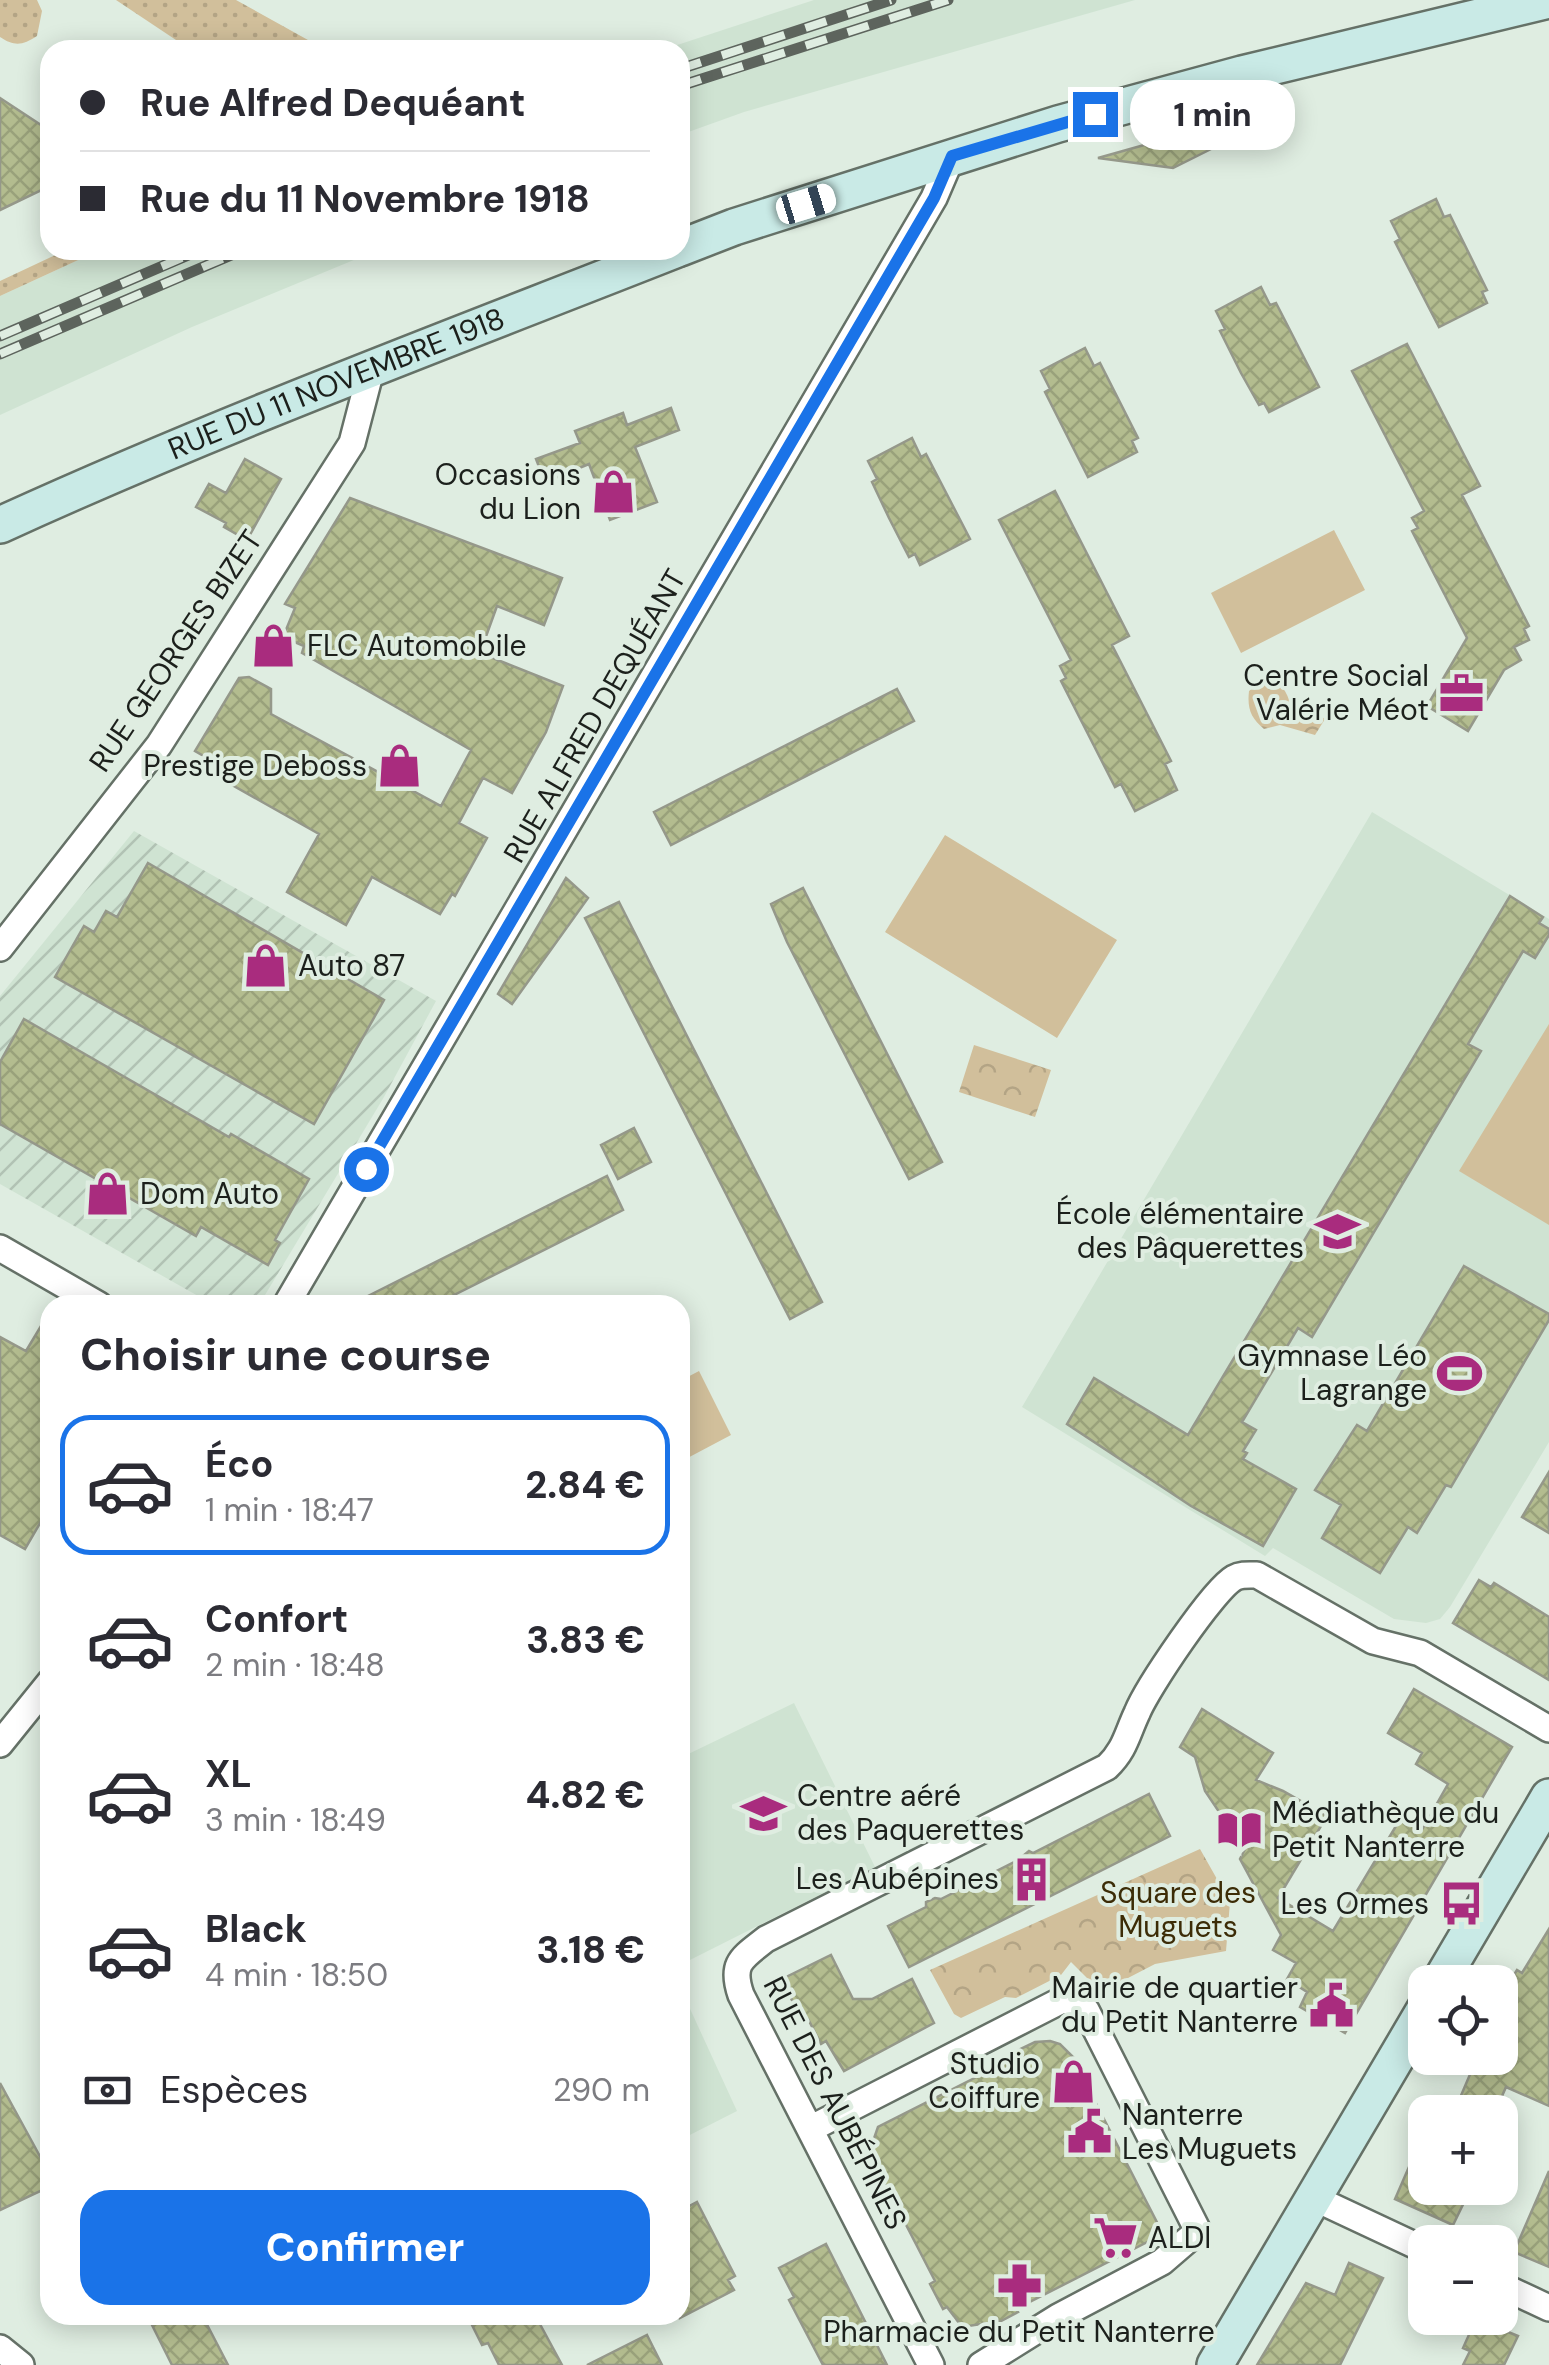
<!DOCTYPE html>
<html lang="fr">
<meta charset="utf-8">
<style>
body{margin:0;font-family:"DM Sans",sans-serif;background:#f7f7f7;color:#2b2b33;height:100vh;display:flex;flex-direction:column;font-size:38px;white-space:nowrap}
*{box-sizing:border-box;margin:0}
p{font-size:32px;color:#7c7c81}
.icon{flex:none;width:55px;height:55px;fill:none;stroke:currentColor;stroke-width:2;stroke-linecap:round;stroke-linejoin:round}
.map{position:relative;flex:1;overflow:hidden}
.drawer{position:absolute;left:40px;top:1295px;width:650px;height:1030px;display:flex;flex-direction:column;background:#fff;border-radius:30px;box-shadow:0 5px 25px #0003}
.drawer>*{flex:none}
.banner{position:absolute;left:40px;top:40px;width:650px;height:220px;border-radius:30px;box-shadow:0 5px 25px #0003;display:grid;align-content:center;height:220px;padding:0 40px;background:#fff}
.fabs{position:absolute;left:1408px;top:1965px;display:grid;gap:20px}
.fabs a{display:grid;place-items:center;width:110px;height:110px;border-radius:20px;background:#fff;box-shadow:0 5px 25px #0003;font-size:50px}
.end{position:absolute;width:45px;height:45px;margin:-22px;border:12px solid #1a73e8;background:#fff;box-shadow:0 0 0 5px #fff}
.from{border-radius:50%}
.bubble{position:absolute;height:70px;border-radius:30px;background:#fff;box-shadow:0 5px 25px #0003;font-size:32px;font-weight:800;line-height:70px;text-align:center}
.car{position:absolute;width:30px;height:60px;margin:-30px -15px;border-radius:12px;box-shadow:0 0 8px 2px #0007;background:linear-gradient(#fff 24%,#345 0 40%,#fff 0 76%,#345 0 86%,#fff 0)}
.banner b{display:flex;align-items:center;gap:35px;height:95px;font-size:38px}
.banner b+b{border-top:2px solid #e1e1e2}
.banner i{width:25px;height:25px;background:#2b2b33}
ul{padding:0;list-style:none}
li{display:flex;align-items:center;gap:30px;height:140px;margin:0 20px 15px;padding:0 20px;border:5px solid transparent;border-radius:30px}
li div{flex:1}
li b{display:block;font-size:38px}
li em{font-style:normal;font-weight:800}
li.selected{border-color:#1a73e8}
li>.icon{width:90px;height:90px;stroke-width:1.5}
h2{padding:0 40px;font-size:45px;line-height:120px}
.pay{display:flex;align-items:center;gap:25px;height:110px;padding:0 40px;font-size:38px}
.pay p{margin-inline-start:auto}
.button{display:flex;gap:20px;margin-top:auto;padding:20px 40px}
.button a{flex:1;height:115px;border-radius:30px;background:#1a73e8;color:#fff;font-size:40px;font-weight:800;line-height:115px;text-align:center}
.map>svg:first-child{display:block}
.built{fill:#cfe3d2}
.industrial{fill:url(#industrial-furrows)}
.grass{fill:url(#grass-dots)}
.park{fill:url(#park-crowns)}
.pitch{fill:#d1bf9b}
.building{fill:url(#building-cross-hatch);stroke:#95988a;stroke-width:2.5}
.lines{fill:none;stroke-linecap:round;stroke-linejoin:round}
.street-casing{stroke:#657167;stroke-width:30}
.secondary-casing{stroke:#657167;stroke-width:40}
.street{stroke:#fff;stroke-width:25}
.secondary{stroke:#c9eae6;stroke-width:35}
.rail-casing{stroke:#5d645d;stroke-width:11}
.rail{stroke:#dfede1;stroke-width:8;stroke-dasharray:22;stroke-linecap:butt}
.route{stroke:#1a73e8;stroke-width:12}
.labels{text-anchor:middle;stroke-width:8;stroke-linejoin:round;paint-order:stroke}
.street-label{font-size:30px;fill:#1c201c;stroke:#dfede1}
.poi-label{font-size:30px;fill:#1c201c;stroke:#dfede1;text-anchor:end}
.park-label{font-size:30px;fill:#3c2c07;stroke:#dfede1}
</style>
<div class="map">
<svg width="1549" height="2365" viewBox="0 0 1549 2365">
<defs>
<pattern id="industrial-furrows" width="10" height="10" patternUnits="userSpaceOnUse" patternTransform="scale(2.5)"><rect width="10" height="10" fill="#cfe3d2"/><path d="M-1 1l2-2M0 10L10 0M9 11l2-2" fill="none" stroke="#b1c2b4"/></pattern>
<pattern id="grass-dots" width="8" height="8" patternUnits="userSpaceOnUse" patternTransform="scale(2.5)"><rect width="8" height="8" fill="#d1bf9b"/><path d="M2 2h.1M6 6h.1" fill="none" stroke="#b3a485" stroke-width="1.8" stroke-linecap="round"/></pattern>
<pattern id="park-crowns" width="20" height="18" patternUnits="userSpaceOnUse" patternTransform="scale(2.5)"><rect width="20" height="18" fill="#d1bf9b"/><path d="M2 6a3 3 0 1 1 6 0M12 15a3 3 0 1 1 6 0" fill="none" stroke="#b3a485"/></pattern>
<pattern id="building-cross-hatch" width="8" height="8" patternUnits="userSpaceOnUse" patternTransform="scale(2.5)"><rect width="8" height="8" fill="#b3bc8f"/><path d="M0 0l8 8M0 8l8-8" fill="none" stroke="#99a17b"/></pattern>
</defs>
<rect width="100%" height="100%" fill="#dfede1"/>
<path class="built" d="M814,0h321l-391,112 -64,23v-85h-18z
M100,250h278l-186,77 -192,88v-119z
M1372,812l177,107v523l-99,165 -10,12 -14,4 -32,-4 -121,-71 -8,8 -243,-149z
M794,1703l81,164 -195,98v-207z
M680,1987l57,124 -57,29z"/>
<path class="industrial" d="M134,831l302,170 -52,96 -125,208h-45l-214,-121v-188z"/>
<path class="grass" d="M0,0h37l5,11 -5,25c-14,9 -22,11 -37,1z
M116,0h120l90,50h-135z
M66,250h34l-100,46v-15z"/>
<path class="park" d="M1262,681c19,0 23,7 29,24l21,5 13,9 -10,16 -35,-10 -16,4c-13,-11 -17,-20 -15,-38z
M974,1045l77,25 -16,47 -76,-25z
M1200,1849l30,53 -4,49 -71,13 -54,28 -30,-30 -10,13 -45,23 -11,-1 -44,21 -7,-4 -24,-44z"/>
<path class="pitch" d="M1334,530l31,60 -124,63 -30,-60z
M945,835l172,105 -60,98 -172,-106z
M1549,1024v201l-90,-54z
M699,1371l32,64 -51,27v-81z"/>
<path class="building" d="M0,98l50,33v55l-50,24z
M1201,129l10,20 -38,19 -75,-10z
M1436,199l8,18 6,-2 37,75 -5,2 5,11 -48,24 -44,-85 5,-3 -9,-18z
M1261,287l9,18 6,-2 43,84 -50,25 -5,-9 -5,2 -18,-32 -21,-42 5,-2 -9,-18z
M1407,344l73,142 -18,9 67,131 -5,3 5,11 -15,7 7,13 -17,10 -36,61 -41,-25 40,-68 -55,-107 6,-3 -6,-10 12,-7 -72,-140z
M1085,348l9,18 6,-3 38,75 -6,3 5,11 -49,25 -43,-85 5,-3 -9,-18z
M671,408l8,22 -44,17 22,55 -47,18 -21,-56 -44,18 -9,-23 44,-16 -5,-12 48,-18 4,12z
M912,438l9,19 5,-3 44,85 -50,26 -5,-11 -6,3 -20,-39 -17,-36 5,-3 -9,-18z
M245,459l36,20 -34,61 -23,-13 2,-4 -30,-16 13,-23 17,9z
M1055,491l74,145 -17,9 59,116 -6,3 12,26 -42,21 -14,-27 -6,3 -54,-106 5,-3 -6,-12 11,-6 -72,-140z
M350,498l212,80 -18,47 -47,-19 -17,47 83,33 -17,46 -34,61 -29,-15 -24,45 28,15 -32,58 -3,-2 -12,20 -68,-37 -26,48 -59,-33 32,-58 -94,-53 5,-10 -35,-20 44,-73 10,-1 22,12v25l170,92 30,-56 -169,-97 2,-7 -21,-9 12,-29 -10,-4z
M897,689l17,32 -243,124 -17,-33z
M148,863l236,137 -70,124 -259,-147 29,-51 10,6 12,-21 11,6z
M566,878l22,20 -76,106 -14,-10z
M803,888l139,274 -33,17 -122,-237 -16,-38z
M1510,896l33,21 -4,6 10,6v6l-14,23 -12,-7 -55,93 13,7 -169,286 -14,-9 -56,94 14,8 -13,21 4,2 -4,6 53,30 -33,57 -72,-40 -124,-82 27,-46 94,57z
M619,902l203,400 -32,17 -205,-401z
M24,1019l205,118 2,-3 78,45 -34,61 5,3 -12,22 -67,-38 -5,9 -196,-112v-62z
M634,1128l17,34 -33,17 -17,-34z
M607,1176l16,34 -35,18 -154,77h-84z
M1464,1266l85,48v6l-98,167 -5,-2 -29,48 -9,-6 -28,46 -58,-35 19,-33 -26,-15 42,-65 10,6z
M50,1311v195l-25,43 -25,-14v-198l26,14z
M1549,1472v61l-27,-16z
M1479,1580l12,7 3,-4 55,34v63l-96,-57z
M1414,1689l98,58 -167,286 -45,-26 7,-15 -20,-13 9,-16 -23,-13 8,-15 -41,-76 7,-14 -22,-14 3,-6 -23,-34 -10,-34 -15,-10 22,-38 71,44 -17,27 27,11 44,25 -49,82 55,33 69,-115 21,12 25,-44 -32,-20 6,-11 -34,-20z
M1149,1794l21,42 -261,131 -21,-41 38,-19v-5l9,-4 6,1 77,-39 11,-9 4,2z
M1549,1929v177l-43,-19 -11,25h-41l23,-54h23v-61l17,-27 5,3z
M831,1955l22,44h19l40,-20 22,44 -90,48 -18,-30 -5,3 -13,-25 -10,-6 -16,-34z
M1050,2041l10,3 17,17 2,-1 12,24 -4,2 76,148 -147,75 2,3 -17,9 -39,6 -15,-20 -4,2 -13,-25 5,-3 -66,-128 9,-26 134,-68 -2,-5 25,-12z
M0,2083l49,90 -6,3 6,11 -49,23z
M1425,2130v58h46l-18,37 -58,-26z
M1549,2171v96l-35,-15z
M697,2202l38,74 -7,4 6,10 -54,28v-107z
M826,2244l61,121h-64l-34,-65 5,-3 -15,-29z
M1349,2263l34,15 -43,87h-83l49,-82 29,12z
M147,2315h55l26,50h-56z
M467,2315h68l27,50h-63l-11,-22 -6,2z
M1476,2319l42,17 -14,29h-41l7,-14 -7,-3z
M647,2335l15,30h-75z"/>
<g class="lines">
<defs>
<path id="street" d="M0,948l159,-203 193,-302 19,-73
M0,1248l99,57
M286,1305l648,-1107 18,-42
M0,1744l50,-62
M810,2129l254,-130 22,11 112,221 -36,31 -104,55 -77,48
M1314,2198l111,52
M1500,2285l49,23
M0,2348l21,17
M931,2365l-190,-370c-11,-32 1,-37 25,-56l341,-172c18,-17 20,-33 30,-54 10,-25 76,-123 97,-135 7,-4 15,-3 23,-3l116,66 47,12 129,76"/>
<g id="secondary">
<path d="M680,248l54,-21 324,-103 184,-50 307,-74"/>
<path id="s1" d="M0,525c221,-101 449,-186 675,-275"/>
<path d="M1440,1982l109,-185"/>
<path d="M1215,2365l210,-356"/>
</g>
</defs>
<use href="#street" class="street-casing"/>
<use href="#secondary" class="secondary-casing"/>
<use href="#street" class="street"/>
<use href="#secondary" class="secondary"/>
<defs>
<path id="rail" d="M680,69l211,-69
M680,86l268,-86
M0,336l200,-86
M0,354l243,-104"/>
</defs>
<use href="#rail" class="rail-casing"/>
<use href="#rail" class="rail"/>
</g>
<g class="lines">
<path class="route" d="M366,1169l568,-971 18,-42 143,-42"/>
</g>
<defs>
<symbol id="shop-bare" viewBox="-9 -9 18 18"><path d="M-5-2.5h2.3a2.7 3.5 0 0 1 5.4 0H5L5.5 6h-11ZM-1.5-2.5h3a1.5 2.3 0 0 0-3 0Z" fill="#a92c7e" stroke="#dfede1" stroke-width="2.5" paint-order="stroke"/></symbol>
<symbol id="office-bare" viewBox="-9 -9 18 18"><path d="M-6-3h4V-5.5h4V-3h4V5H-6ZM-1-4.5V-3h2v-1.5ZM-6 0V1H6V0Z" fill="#a92c7e" stroke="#dfede1" stroke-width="2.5" paint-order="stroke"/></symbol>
<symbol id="school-bare" viewBox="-9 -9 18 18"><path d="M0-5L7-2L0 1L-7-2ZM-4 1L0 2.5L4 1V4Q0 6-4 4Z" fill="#a92c7e" stroke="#dfede1" stroke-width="2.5" paint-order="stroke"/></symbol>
<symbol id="stadium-bare" viewBox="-9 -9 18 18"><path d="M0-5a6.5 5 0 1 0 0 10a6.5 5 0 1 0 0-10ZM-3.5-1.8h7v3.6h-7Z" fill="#a92c7e" stroke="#dfede1" stroke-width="2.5" paint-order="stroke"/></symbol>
<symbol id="library-bare" viewBox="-9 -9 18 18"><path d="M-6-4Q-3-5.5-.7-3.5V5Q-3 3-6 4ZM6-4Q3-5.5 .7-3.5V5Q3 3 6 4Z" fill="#a92c7e" stroke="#dfede1" stroke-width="2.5" paint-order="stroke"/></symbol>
<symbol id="building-bare" viewBox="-9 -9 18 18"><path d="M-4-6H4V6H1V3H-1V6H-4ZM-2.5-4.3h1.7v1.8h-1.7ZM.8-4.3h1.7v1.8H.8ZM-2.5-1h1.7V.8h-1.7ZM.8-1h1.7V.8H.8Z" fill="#a92c7e" stroke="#dfede1" stroke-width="2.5" paint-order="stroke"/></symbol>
<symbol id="bus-bare" viewBox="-9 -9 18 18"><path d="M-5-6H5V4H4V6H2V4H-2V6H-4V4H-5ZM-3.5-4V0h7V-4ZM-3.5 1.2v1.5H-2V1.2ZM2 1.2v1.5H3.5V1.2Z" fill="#a92c7e" stroke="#dfede1" stroke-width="2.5" paint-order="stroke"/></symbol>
<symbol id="civic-bare" viewBox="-9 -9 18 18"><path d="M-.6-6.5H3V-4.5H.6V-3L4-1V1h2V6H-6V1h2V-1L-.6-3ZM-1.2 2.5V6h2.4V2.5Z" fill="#a92c7e" stroke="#dfede1" stroke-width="2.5" paint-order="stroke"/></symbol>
<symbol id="supermarket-bare" viewBox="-9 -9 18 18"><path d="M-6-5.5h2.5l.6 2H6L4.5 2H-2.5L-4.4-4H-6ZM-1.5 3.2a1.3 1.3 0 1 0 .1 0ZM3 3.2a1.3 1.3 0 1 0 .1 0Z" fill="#a92c7e" stroke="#dfede1" stroke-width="2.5" paint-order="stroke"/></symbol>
<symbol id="pharmacy-bare" viewBox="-9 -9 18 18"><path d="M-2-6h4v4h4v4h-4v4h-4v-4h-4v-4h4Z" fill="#a92c7e" stroke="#dfede1" stroke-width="2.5" paint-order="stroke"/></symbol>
</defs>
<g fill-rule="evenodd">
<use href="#shop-bare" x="582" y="460" width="63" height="63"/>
<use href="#shop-bare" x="242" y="614" width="63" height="63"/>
<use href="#office-bare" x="1430" y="662" width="63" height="63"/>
<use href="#shop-bare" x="368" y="734" width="63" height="63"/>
<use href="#shop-bare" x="234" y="934" width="63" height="63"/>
<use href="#shop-bare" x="76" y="1162" width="63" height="63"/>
<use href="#school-bare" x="1306" y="1200" width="63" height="63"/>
<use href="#stadium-bare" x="1428" y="1342" width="63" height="63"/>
<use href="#school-bare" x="732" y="1782" width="63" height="63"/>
<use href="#library-bare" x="1208" y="1798" width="63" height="63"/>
<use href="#building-bare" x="1000" y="1848" width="63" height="63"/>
<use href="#bus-bare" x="1430" y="1872" width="63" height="63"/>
<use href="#civic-bare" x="1300" y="1974" width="63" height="63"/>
<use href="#shop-bare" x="1042" y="2050" width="63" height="63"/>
<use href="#civic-bare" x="1058" y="2100" width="63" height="63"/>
<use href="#supermarket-bare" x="1084" y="2206" width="63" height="63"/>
<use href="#pharmacy-bare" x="988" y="2254" width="63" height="63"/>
</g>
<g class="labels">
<g class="street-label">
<text dy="10" stroke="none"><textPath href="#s1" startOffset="365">RUE DU 11 NOVEMBRE 1918</textPath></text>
<text transform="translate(176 651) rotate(-56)" y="10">RUE GEORGES BIZET</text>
<text transform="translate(595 716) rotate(-60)" y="10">RUE ALFRED DEQUÉANT</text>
<text transform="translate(835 2103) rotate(63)" y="10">RUE DES AUBÉPINES</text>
</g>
<g class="poi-label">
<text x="581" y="485">Occasions<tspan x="581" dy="34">du Lion</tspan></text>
<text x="307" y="656" text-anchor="start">FLC Automobile</text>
<text x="1429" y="686">Centre Social<tspan x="1429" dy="34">Valérie Méot</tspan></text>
<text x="367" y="776">Prestige Deboss</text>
<text x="298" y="976" text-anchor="start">Auto 87</text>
<text x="140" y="1204" text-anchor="start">Dom Auto</text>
<text x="1304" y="1224">École élémentaire<tspan x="1304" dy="34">des Pâquerettes</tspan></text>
<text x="1427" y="1366">Gymnase Léo<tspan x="1427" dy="34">Lagrange</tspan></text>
<text x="797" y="1806" text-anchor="start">Centre aéré<tspan x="797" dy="34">des Paquerettes</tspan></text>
<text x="1272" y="1823" text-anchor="start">Médiathèque du<tspan x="1272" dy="34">Petit Nanterre</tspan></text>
<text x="999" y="1889">Les Aubépines</text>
<text x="1429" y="1914">Les Ormes</text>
<text x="1298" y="1998">Mairie de quartier<tspan x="1298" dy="34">du Petit Nanterre</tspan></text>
<text x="1040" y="2074">Studio<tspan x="1040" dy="34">Coiffure</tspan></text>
<text x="1122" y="2125" text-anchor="start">Nanterre<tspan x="1122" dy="34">Les Muguets</tspan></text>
<text x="1148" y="2248" text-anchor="start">ALDI</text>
<text x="1019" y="2342" text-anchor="middle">Pharmacie du Petit Nanterre</text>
</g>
<g class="park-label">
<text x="1178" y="1903">Square des<tspan x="1178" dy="34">Muguets</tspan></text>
</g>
</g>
</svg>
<div class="fabs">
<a><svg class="icon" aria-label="locate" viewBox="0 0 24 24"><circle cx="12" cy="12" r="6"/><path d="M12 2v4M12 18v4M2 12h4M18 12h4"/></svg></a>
<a>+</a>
<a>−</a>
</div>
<i class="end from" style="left:366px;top:1169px"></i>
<i class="end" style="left:1095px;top:114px"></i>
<div class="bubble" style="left:1130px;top:80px;width:165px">1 min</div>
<i class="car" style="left:806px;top:204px;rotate:73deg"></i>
<div class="banner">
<b><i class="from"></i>Rue Alfred Dequéant</b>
<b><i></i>Rue du 11 Novembre 1918</b>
</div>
<section class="drawer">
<h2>Choisir une course</h2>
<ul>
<li class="selected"><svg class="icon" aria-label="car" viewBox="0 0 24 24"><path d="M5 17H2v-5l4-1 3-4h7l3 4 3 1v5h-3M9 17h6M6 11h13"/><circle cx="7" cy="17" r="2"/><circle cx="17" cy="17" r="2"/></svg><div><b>Éco</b><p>1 min · 18:47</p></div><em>2.84 €</em></li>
<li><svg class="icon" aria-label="car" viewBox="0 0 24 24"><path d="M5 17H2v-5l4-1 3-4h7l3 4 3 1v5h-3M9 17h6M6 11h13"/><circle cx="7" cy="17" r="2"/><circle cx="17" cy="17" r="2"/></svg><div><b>Confort</b><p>2 min · 18:48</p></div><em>3.83 €</em></li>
<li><svg class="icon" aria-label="car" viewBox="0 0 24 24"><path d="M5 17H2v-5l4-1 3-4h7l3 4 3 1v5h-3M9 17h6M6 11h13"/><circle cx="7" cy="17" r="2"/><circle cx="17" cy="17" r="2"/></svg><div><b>XL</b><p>3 min · 18:49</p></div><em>4.82 €</em></li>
<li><svg class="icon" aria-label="car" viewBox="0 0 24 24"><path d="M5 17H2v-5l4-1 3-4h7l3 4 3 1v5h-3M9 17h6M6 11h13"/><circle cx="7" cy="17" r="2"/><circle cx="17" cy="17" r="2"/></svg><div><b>Black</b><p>4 min · 18:50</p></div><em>3.18 €</em></li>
</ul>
<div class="pay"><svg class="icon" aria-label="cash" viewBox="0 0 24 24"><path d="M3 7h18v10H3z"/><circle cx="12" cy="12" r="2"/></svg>Espèces<p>290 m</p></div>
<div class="button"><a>Confirmer</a></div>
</section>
</div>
